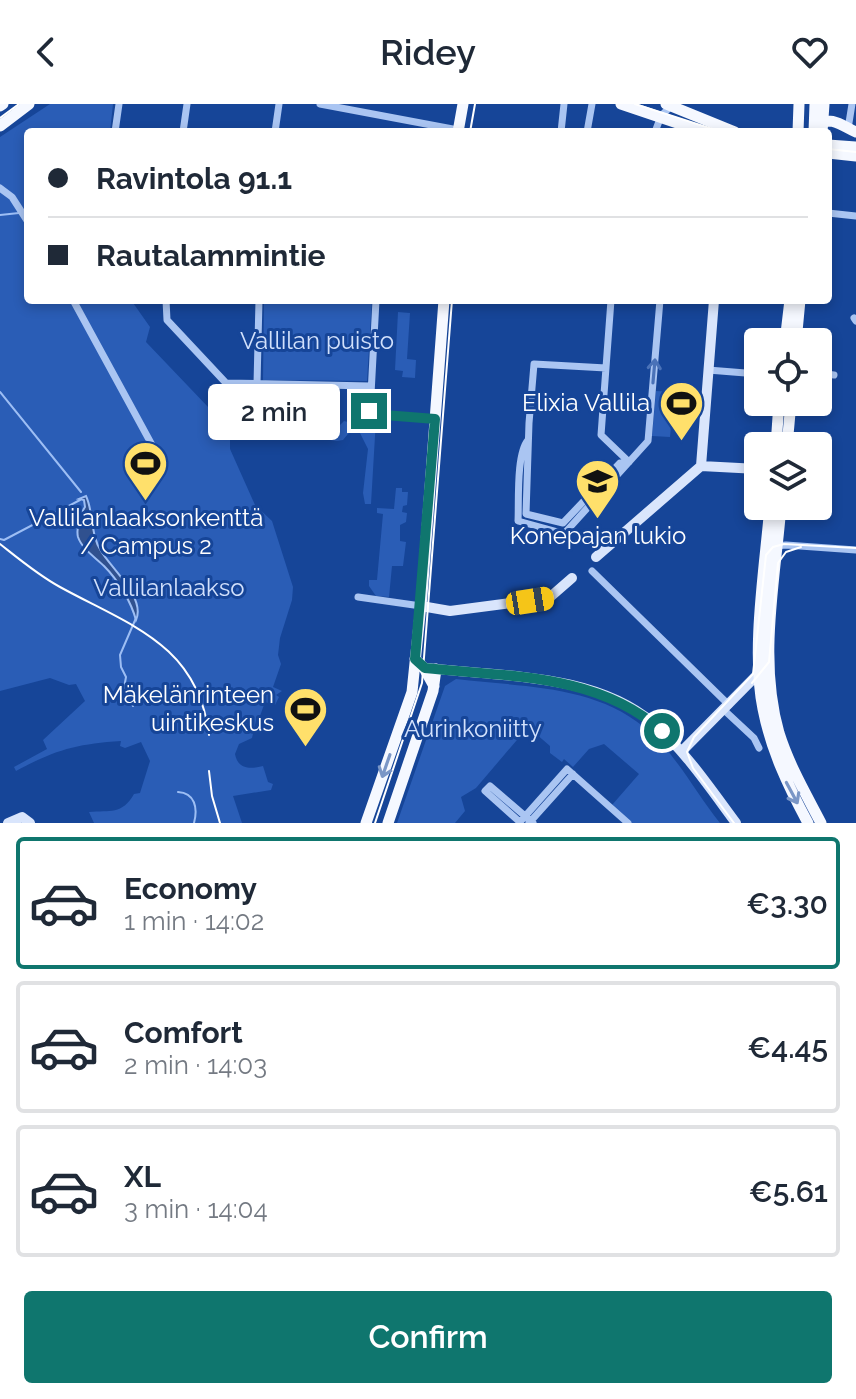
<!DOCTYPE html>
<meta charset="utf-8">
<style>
body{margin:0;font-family:Raleway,sans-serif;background:#f2f2f3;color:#1f2937;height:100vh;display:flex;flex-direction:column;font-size:30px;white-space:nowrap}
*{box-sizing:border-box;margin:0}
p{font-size:26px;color:#747a83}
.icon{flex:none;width:44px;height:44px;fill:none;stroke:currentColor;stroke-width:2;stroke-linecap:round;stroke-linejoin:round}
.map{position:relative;height:719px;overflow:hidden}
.drawer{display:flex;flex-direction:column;background:#fff;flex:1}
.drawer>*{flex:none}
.top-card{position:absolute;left:24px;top:24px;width:808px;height:176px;border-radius:8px;box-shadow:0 4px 12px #0003;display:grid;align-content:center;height:176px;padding:0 24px;background:#fff}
.buttons{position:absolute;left:744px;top:224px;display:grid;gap:16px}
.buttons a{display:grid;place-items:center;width:88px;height:88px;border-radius:8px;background:#fff;box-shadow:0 4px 12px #0003;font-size:40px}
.end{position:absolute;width:36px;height:36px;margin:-18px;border:10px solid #0f766e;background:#fff;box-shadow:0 0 0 4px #fff}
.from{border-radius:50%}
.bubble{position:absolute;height:56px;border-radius:8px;background:#fff;box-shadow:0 4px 12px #0003;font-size:26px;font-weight:600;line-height:56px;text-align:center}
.car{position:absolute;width:24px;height:48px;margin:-24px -12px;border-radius:10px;box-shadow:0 0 6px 2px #0007;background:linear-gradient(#f5c518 24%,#345 0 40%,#f5c518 0 76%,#345 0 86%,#f5c518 0)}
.top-card b{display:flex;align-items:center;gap:28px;height:76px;font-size:30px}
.top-card b+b{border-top:2px solid #e0e1e3}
.top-card i{width:20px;height:20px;background:#1f2937}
ul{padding:14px 0 0;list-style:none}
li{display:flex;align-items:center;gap:24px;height:132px;margin:0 16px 12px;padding:0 8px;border:4px solid #e0e1e3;border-radius:8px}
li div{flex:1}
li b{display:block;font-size:30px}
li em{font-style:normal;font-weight:600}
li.selected{border-color:#0f766e}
li>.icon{width:72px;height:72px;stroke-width:1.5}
.action{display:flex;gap:16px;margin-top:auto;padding:16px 24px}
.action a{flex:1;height:92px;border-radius:8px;background:#0f766e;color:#fff;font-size:32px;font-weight:600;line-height:92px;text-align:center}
header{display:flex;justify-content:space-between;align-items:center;height:104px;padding:0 24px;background:#fff;font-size:36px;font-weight:600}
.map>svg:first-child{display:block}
.green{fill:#2a5db6}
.water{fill:#30518f;stroke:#9dbef4;stroke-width:2}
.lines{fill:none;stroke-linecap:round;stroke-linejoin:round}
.stream{stroke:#9dbef4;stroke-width:2}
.street{stroke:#aac5f2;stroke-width:7}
.secondary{stroke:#d9e5fc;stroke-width:10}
.primary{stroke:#f5f8ff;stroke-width:11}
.tram{stroke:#fff;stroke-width:2}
.oneway{stroke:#4a72b8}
.oneway2{stroke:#7a96c6}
.route{stroke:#0f766e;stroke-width:10}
.labels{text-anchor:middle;stroke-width:6;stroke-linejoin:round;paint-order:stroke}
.park-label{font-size:24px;fill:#d2e1fc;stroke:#164598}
.poi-label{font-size:24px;fill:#fff;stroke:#164598;text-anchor:end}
</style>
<header><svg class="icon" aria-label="back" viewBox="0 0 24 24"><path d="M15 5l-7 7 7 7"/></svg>Ridey<svg class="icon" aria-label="heart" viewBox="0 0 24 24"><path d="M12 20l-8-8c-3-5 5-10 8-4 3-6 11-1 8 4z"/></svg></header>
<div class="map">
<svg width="856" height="719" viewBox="0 0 856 719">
<rect width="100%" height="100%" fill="#164598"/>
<path class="green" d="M50,0h63l-3,28h-82v168h103l19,27 -4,15 63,66 7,-8 14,27v22l25,56 17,16 21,66 -1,13 -12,38 -2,17 3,9 -8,23 9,4 -6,4 3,2 -4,8 -10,-3 -5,14h-3l-5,22 -13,6 -4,10c3,16 16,15 28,12l5,16 5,2 -2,6 -38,6 9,27h-148l-5,-11c21,-2 33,3 45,-18l6,-1 10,-32 -9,-19 -16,6 -5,-2 1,-5c-45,3 -66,9 -105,30l-2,-4 33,-18 -4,-9 42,-39 -9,-17 -7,1 -19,-7 -50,13v-554z
M264,196h108l-5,81 -104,-1z
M398,208l12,1 -3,46 9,1 -1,18 -13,-1 1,-6 -8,-1z
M351,287h15v21l-23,28 -6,1 -21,-3 -3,-26 3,-1 1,6 22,9 5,-5 4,1 5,-13 -5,-4z
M656,287l17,1 1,5 14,1v5h-5v9l-10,-8 -3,33 -18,-1z
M366,315h10l-5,85h-6l-2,-11 5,-44 -9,-18z
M396,384h6v4h6l-1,13 -4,1 -1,6 5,1 -1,9 -6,3v16l6,1 -3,24h-11l-3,31 -13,-1 -7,-10v-6h8l6,-66 -6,-1v-5l17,1z
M456,575c63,8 136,5 188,48 31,25 51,65 76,96h-88l-20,-18 27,-31 -35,-30 -15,5 -16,18 -9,-8 -2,3 -12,-9v-7l-22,-19 -52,61 -15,9 4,14 -10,12h-58l48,-137z"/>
<path class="water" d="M86,392c8,17 4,38 15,55 10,17 45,47 35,69 -5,-18 -17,-39 -32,-54 -8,-8 -22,-17 -26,-29 -2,-8 2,-23 7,-30l-1,-7 -5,-1z"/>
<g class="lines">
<path class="stream" d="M0,111l19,-2
M0,288l81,100
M0,435l4,1 76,-40
M133,602l-9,-18 2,-11 -5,-10 -1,-12 16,-37
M178,688c17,1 20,16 16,31"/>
<path class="street" d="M320,0l138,26
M848,25l4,-25
M115,28l4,-28
M183,28l4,-28
M275,28l4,-28
M561,28l3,-28
M587,28l5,-28
M655,28l6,-16 12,-12
M0,84l12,9 16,25
M828,109l28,3
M73,196l85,156
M166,196l1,20 59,63 144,3
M376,196l-6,113 65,6
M611,196l-10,135 28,27
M854,214l2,3
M606,264l-72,-4 -5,59 -3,91 37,9 57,-60 9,-1
M708,266l50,4
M818,269l16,2
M257,280l2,-84
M528,336c-12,14 -9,62 -10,81l40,11 4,4 86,-95 12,-141
M775,442l11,-1 70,5
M592,467l137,134
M358,493l63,9
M724,606l30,28 5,10
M519,719l48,-54 61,54
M521,719l-36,-32 5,-5 43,37
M529,719l44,-49"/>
<path class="secondary" d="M701,362l57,3
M596,453l105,-91 13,-166
M421,502l29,5 99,-13 23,-20
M428,564c74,9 166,5 225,55 33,29 57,65 83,100
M682,647l76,-77 5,1
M8,719l14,-6 8,6"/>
<path class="primary" d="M621,0l83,28
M666,0l69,28
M0,2l3,-2
M815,20c17,-8 26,1 41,8
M0,22l29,-22
M458,28l5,-28
M798,28l1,-28
M814,28l1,-28
M822,28l2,-28
M828,41l28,2
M828,49l28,3
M785,238l5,-42
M796,238l4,-42
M776,342l3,-44
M787,342l4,-44
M770,402c-5,61 -19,144 -7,203 8,41 25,77 45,114
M781,402c-6,75 -23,154 -2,227 10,32 27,61 42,90
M415,555l9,9 10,18
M366,719l46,-131 10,-97 22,-295
M388,719l45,-132 3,-22"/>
<path class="tram" d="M635,0l87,28
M0,14l19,-14
M470,28l5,-28
M828,45l28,3
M0,440c19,15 38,31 60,43 69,38 138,57 149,148
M752,579l17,-21 9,-99 8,-11 15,-5
M209,667l3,25 8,27
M375,719l47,-140 30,-383
M734,719l-41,-55 -6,-16 7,-15 59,-63 13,-119 7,-8 11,-3 72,4"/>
</g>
<defs><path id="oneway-shaft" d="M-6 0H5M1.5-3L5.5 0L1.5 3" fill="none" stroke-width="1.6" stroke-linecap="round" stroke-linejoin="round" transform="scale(2)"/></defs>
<use class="oneway" href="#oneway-shaft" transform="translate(654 267) rotate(-85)"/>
<g class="oneway2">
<use href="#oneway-shaft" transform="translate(386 662) rotate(109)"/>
<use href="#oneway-shaft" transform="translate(792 689) rotate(62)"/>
</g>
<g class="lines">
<path class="route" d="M369,307l3,3 63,5 -20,240 10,9c83,9 172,5 237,63"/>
</g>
<defs>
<symbol id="stadium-pin" viewBox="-11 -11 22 30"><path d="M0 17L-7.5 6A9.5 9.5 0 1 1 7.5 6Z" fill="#ffe06b" stroke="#164598"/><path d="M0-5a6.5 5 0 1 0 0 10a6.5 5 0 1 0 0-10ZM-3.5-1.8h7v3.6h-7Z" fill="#111"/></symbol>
<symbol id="school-pin" viewBox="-11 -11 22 30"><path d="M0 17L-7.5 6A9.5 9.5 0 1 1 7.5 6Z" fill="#ffe06b" stroke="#164598"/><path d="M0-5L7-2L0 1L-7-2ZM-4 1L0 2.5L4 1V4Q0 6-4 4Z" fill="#111"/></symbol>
</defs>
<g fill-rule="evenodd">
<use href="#stadium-pin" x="656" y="274" width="51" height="69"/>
<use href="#stadium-pin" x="120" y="334" width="51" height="69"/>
<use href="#school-pin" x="572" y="352" width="51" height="69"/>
<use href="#stadium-pin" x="280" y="580" width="51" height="69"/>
</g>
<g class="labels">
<g class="park-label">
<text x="317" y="245">Vallilan puisto</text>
<text x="169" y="492">Vallilanlaakso</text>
<text x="473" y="633">Aurinkoniitty</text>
</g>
<g class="poi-label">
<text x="650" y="307">Elixia Vallila</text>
<text x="146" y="422" text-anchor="middle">Vallilanlaaksonkenttä<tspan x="146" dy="28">/ Campus 2</tspan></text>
<text x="598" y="440" text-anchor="middle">Konepajan lukio</text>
<text x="274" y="599">Mäkelänrinteen<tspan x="274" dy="28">uintikeskus</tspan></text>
</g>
</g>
</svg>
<div class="buttons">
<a><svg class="icon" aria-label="locate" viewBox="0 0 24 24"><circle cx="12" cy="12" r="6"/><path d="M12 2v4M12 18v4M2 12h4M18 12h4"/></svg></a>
<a><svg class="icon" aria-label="layers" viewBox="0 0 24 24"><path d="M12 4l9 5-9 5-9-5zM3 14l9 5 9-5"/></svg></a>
</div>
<i class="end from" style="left:662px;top:627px"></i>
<i class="end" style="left:369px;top:307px"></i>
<div class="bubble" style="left:208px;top:280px;width:132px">2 min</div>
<i class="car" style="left:530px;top:497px;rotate:81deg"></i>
<div class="top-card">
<b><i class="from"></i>Ravintola 91.1</b>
<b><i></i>Rautalammintie</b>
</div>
</div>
<section class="drawer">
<ul>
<li class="selected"><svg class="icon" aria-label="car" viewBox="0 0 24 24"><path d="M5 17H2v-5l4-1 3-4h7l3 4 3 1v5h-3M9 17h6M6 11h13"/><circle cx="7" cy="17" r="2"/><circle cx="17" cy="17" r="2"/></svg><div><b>Economy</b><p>1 min · 14:02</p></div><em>€3.30</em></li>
<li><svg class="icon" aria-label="car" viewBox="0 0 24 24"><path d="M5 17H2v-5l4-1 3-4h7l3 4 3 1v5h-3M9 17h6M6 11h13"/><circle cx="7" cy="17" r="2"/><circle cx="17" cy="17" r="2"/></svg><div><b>Comfort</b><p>2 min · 14:03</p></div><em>€4.45</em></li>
<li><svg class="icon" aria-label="car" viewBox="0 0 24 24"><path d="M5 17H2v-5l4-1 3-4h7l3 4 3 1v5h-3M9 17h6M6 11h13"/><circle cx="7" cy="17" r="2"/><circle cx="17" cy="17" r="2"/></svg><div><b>XL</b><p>3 min · 14:04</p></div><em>€5.61</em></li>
</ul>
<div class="action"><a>Confirm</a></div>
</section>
